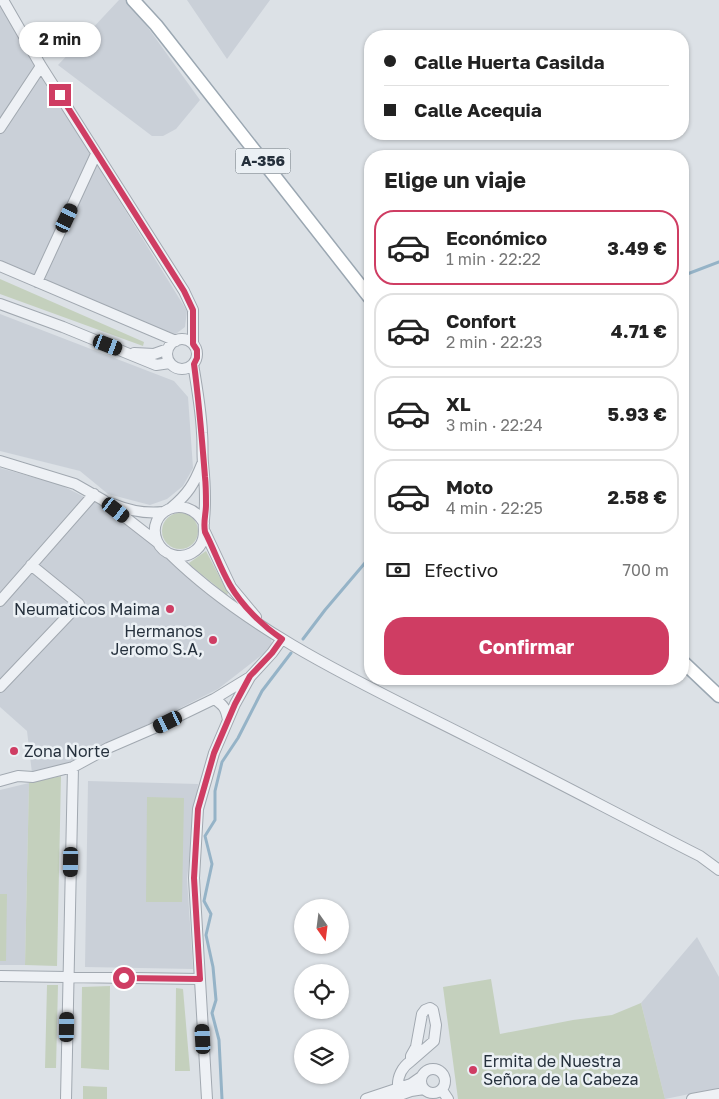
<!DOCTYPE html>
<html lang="es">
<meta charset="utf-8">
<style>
body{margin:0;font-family:"Golos Text",sans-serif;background:#f2f2f2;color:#222;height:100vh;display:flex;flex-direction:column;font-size:19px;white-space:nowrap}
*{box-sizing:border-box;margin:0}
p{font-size:16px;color:#767676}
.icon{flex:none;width:28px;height:28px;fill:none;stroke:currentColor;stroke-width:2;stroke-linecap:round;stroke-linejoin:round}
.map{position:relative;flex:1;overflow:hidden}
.drawer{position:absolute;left:364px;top:150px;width:325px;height:535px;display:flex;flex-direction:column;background:#fff;border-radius:20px;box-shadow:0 1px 4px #0004}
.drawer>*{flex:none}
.guide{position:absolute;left:364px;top:30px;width:325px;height:110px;border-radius:20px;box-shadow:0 1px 4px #0004;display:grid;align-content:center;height:110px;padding:0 20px;background:#fff}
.needle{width:32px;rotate:166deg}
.tools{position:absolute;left:294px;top:899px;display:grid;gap:10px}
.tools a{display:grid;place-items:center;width:55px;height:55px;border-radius:50%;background:#fff;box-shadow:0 1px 4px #0004;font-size:25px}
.end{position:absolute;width:22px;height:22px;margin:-11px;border:6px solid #cf3d63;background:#fff;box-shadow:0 0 0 2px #fff}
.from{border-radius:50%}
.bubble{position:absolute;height:35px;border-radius:18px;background:#fff;box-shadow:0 1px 4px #0004;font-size:16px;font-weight:700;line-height:35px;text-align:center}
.car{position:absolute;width:15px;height:30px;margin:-15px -8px;border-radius:6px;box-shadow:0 0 4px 1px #0007;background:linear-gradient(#222 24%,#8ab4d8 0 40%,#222 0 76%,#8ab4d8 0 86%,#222 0)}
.guide b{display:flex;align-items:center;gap:18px;height:48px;font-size:19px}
.guide b+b{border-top:1px solid #e0e0e0}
.guide i{width:12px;height:12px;background:#222}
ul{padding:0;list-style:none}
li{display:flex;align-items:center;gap:15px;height:75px;margin:0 10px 8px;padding:0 10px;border:2px solid #e0e0e0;border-radius:20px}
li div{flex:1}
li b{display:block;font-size:19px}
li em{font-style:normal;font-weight:700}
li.on{border-color:#cf3d63}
li>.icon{width:45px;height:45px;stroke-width:1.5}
h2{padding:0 20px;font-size:22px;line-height:60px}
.pay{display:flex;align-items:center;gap:12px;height:55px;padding:0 20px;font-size:19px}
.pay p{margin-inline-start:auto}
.button{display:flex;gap:10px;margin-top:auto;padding:10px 20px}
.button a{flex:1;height:58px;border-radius:20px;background:#cf3d63;color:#fff;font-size:20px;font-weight:700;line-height:58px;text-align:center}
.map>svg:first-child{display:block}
.built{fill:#cad0d8}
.green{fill:#c4d0bd}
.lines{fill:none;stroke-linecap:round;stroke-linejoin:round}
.stream{stroke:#95b3c7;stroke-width:3}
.minor-casing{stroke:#a1a8b0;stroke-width:12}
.major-casing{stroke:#9ba7b2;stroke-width:15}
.minor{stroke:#eef1f5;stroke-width:10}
.major{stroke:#fff;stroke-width:12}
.route{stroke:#cf3d63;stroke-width:6}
.poi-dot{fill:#cf3d63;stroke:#ebf0f4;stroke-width:2}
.labels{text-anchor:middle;stroke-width:5;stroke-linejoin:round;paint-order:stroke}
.shield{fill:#ebf0f4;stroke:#606a73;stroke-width:1}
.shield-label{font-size:15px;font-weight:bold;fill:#25303c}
.poi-label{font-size:16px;fill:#25303c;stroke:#ebf0f4;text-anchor:end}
</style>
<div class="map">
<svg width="719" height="1099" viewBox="0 0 719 1099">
<rect width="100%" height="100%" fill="#dce1e6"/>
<path class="built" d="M119,0h9l3,4 69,96 -24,29 -13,7h-11l-94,-71z
M187,0h83l-43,59z
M0,6l47,81 43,66 97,158 -2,16 -12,9 -173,-76z
M0,314l174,67 14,16 5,71 -10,18 -16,13 -17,6 -42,-11 -28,-23 -80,-20z
M0,468l61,17 41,21 169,130 1,11 -54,42 -95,48 -51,28 -40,8 -5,-42 -27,-24z
M88,781l110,3 -11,95 6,90 -108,-2z
M29,783l-4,182h-25v-175z
M697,937l22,40v111l-54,11 -24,-96z"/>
<path class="green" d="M0,279l144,63 -1,4 -143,-52z
M162 531a18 18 0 1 1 36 0a18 18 0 1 1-36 0Z
M206,551l22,42 -1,2 -37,-30 -1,-2z
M61,776l-4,190 -32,-1 4,-182z
M147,797l37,1 -2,104h-36z
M0,894h7l-1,67h-6z
M491,979l9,55 73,-14 39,-5 29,-12 24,96h-207l-15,-112z
M47,985h11l-2,83h-11z
M110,986l-1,84 -28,-2 1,-81z
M176,988l7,1 7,82h-15z
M83,1086l24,1v12h-24z"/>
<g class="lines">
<path class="stream" d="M682,276l37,-14
M303,639l22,-29 45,-53
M222,1099l-3,-59 -7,-27 4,-13 -3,-33 -7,-32 5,-21 -7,-13 8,-37 -7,-28 10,-16v-29l7,-29 16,-24 24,-47 29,-38"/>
<defs>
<path id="minor" d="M3,0l38,66 143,225 9,19v34
M0,128l41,-62
M0,266l176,75
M37,282l59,-128
M0,304l63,23 93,38 14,-2
M167 354a15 15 0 1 1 30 0a15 15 0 1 1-30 0Z
M134,353l20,1 14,-5
M193,364c4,23 8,46 9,69 1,10 0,20 1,30 2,20 3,37 1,57 -1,6 1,12 -1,19 -3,12 -17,20 -30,16 -7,-2 -13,-7 -16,-14 -12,-29 28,-50 47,-18
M0,461l75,23 28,16 54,42
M113,504c17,7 32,10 50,8
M171,508c17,-14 23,-24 31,-44
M205,532l26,55 25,30
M171,555c83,81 201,133 303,185 76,38 151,78 226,116l19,14
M0,601l94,-107
M0,687l79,-83 -48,-39
M214,699c10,6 12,10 14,21
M0,781l18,-5 15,1 40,-10 35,-19 44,-19 62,-30 36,-22 22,-24 10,-14
M0,976l200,3
M421 1081a12 12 0 1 1 24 0a12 12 0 1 1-24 0Z
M398,1088c-1,-11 4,-21 13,-27v-5l5,-9 6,-33 3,-4 5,-2 3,2 3,15 -2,16 -23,20
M442,1090l6,9
M66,1099l7,-332
M207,1099l-13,-221 4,-69 16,-56 21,-49 15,-27
M366,1099l45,-15 10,-7
M389,1099l22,-8 13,-2
M692,1099l27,-5"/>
<path id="major" d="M133,0l23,25 214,273
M682,661l37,35"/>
</defs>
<use href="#minor" class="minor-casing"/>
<use href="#major" class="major-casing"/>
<use href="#minor" class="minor"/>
<use href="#major" class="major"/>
</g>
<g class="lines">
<path class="route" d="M60,95l124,196 9,19v34l4,6v8l-3,6c5,38 8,75 11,113 1,9 1,19 1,28 0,9 -3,17 -1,27 9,17 15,36 25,53 12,21 33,41 52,54l-10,14 -22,23 -15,28 -21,49 -16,56 -4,69 6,101 -76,-1"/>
</g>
<g class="poi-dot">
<circle cx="170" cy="609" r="5"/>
<circle cx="213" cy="640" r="5"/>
<circle cx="14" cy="751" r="5"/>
<circle cx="473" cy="1070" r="5"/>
</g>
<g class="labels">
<rect class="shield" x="235.5" y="148.5" width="55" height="25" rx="4"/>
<g class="shield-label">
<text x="263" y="166">A-356</text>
</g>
<g class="poi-label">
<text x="160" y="615">Neumaticos Maima</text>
<text x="203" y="637">Hermanos<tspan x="203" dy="18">Jeromo S.A,</tspan></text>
<text x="24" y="757" text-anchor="start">Zona Norte</text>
<text x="483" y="1067" text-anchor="start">Ermita de Nuestra<tspan x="483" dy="18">Señora de la Cabeza</tspan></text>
</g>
</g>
</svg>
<div class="tools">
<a><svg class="needle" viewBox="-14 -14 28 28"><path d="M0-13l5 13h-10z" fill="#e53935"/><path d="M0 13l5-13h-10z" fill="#767676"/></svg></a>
<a><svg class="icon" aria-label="locate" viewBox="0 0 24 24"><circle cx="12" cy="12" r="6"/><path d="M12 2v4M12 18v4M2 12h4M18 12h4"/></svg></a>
<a><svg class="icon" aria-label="layers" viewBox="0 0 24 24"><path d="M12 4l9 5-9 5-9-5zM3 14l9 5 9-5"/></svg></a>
</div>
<i class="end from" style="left:124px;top:978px"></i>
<i class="end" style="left:60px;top:95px"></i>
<div class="bubble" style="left:19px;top:22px;width:82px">2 min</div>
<i class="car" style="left:67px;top:218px;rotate:25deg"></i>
<i class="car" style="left:108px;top:345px;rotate:111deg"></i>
<i class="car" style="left:116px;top:510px;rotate:128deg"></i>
<i class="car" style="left:168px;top:722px;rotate:244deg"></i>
<i class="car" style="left:71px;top:862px;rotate:181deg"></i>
<i class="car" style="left:67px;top:1027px;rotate:1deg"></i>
<i class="car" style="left:203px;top:1039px;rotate:357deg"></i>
<div class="guide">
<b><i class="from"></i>Calle Huerta Casilda</b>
<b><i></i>Calle Acequia</b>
</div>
<section class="drawer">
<h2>Elige un viaje</h2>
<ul>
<li class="on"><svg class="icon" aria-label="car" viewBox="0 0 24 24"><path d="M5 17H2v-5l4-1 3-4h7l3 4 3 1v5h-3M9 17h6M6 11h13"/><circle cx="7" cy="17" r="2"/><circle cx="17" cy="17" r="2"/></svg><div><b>Económico</b><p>1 min · 22:22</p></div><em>3.49 €</em></li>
<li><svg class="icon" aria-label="car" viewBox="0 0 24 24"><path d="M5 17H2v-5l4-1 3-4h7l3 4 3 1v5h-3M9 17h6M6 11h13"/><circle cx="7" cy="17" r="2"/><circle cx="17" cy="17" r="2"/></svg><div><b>Confort</b><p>2 min · 22:23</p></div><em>4.71 €</em></li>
<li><svg class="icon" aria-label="car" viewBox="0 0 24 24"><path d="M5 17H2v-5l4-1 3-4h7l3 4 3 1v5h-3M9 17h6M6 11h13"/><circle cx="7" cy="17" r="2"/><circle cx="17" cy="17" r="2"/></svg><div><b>XL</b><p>3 min · 22:24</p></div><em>5.93 €</em></li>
<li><svg class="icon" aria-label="car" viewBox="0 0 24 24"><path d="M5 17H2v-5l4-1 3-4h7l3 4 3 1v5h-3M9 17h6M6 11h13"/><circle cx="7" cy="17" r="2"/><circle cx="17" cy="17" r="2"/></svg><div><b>Moto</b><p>4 min · 22:25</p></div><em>2.58 €</em></li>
</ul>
<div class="pay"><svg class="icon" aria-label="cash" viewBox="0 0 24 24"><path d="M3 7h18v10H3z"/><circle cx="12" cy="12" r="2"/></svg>Efectivo<p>700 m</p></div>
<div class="button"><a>Confirmar</a></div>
</section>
</div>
